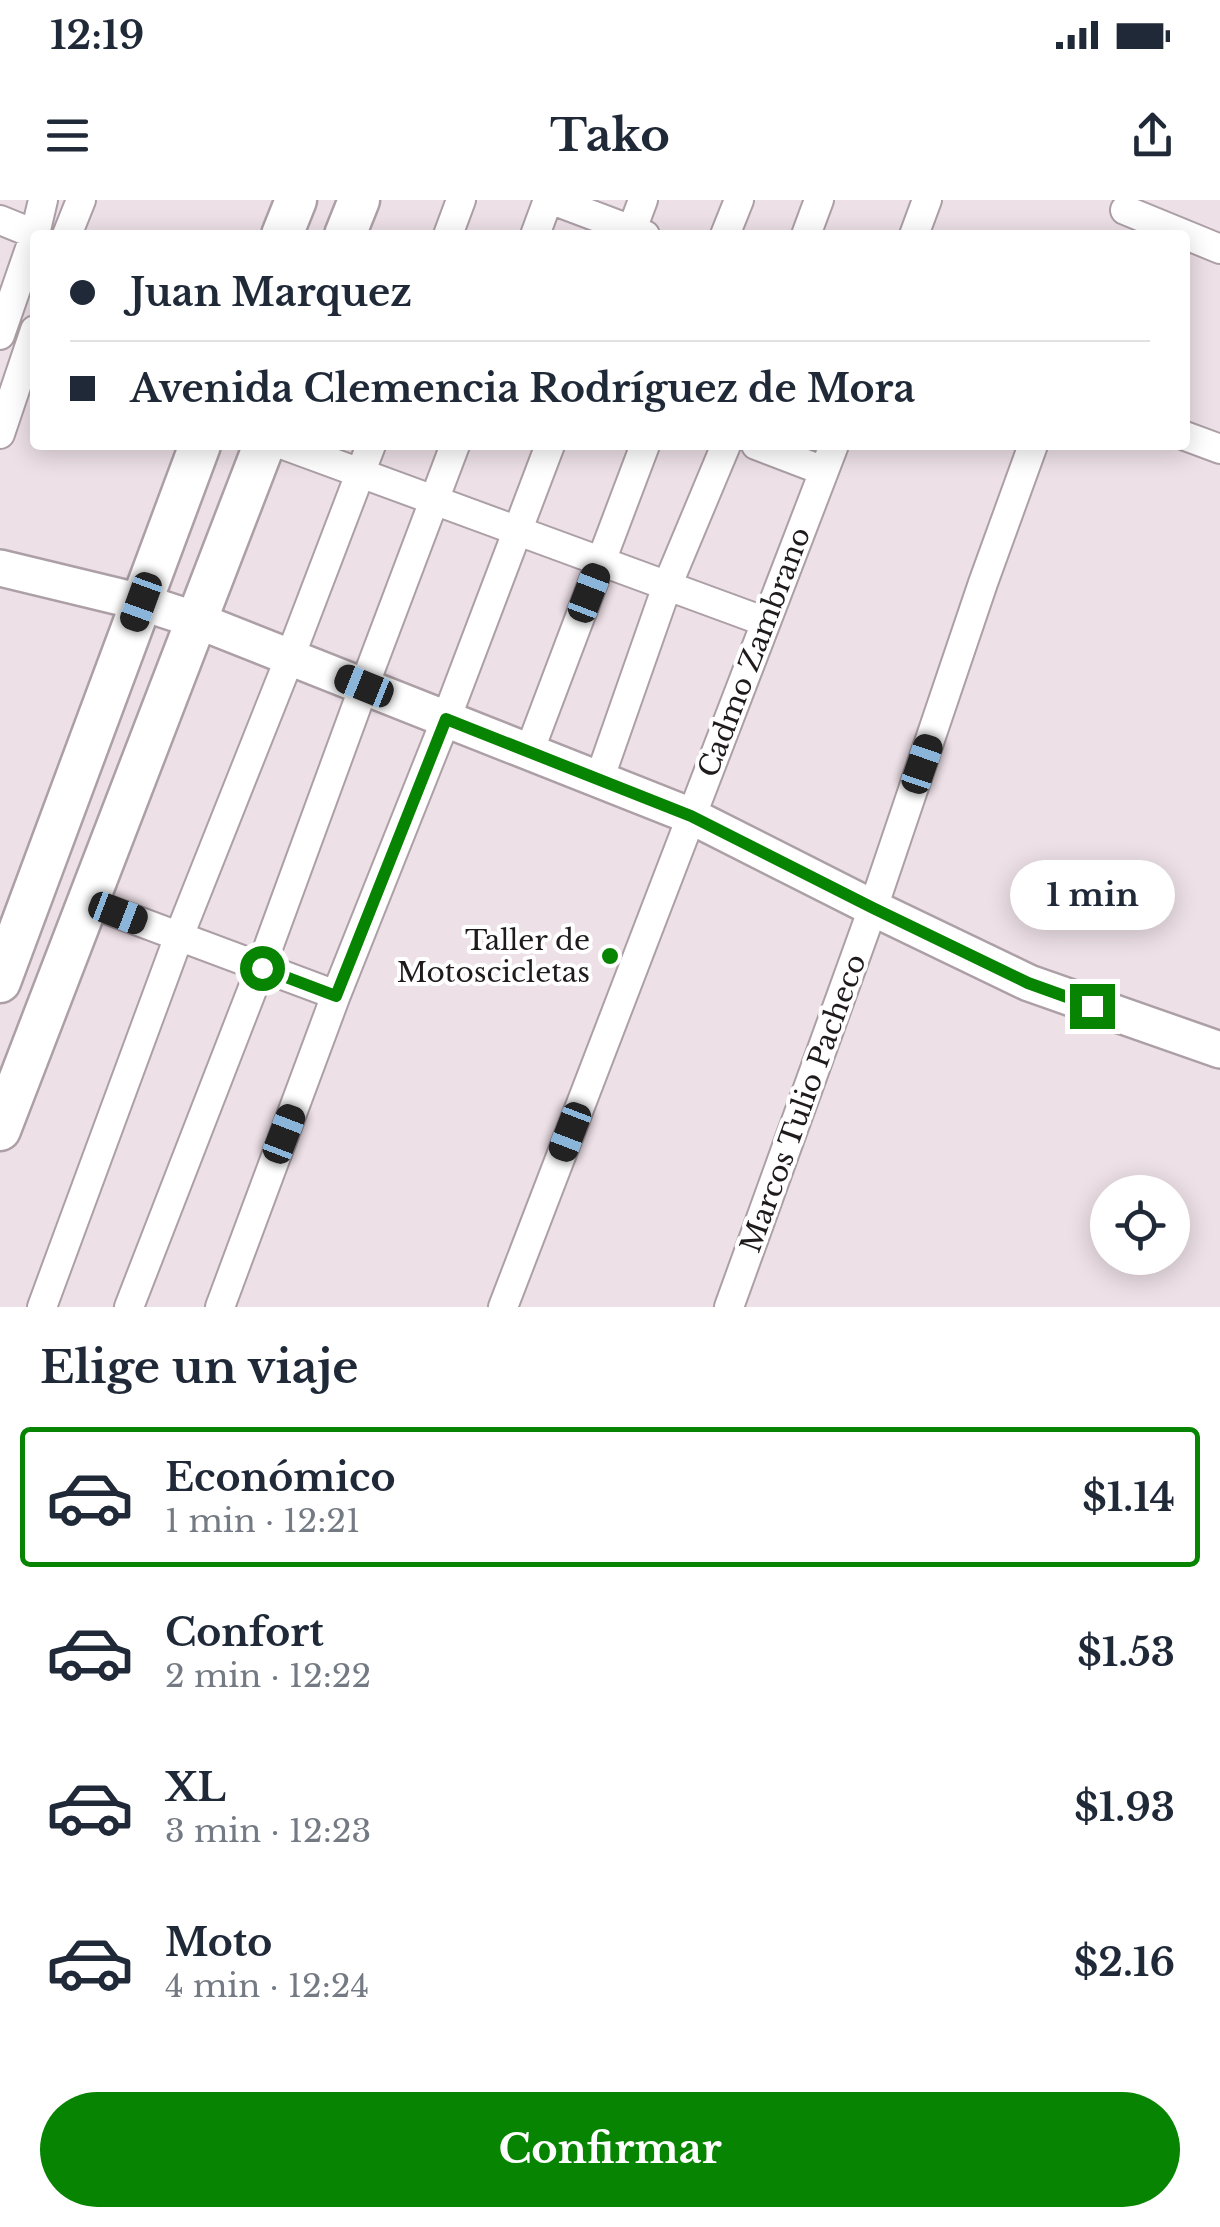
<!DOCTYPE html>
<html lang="es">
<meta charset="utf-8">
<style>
body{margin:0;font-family:"Libre Baskerville",serif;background:#f2f2f3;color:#1f2937;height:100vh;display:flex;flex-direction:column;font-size:38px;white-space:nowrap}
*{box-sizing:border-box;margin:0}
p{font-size:32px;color:#747a83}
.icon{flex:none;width:55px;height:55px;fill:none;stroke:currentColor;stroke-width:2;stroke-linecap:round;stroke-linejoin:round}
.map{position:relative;height:1107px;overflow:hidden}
.sheet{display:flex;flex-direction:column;background:#fff;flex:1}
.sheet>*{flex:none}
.top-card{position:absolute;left:30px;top:30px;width:1160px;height:220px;border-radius:10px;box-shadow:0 5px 25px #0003;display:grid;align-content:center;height:220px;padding:0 40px;background:#fff}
.tools{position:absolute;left:1090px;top:975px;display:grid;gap:20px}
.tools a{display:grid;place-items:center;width:100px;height:100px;border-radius:50%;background:#fff;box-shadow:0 5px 25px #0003;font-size:50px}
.end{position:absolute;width:45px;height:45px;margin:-22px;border:12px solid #078401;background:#fff;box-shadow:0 0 0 5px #fff}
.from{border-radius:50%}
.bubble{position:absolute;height:70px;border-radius:35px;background:#fff;box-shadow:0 5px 25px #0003;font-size:32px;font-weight:700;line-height:70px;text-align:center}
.car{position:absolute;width:30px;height:60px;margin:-30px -15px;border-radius:12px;box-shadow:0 0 8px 2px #0007;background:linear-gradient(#222 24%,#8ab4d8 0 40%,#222 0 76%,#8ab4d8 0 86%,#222 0)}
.top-card b{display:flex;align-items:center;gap:35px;height:95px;font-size:38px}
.top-card b+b{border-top:2px solid #e0e1e3}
.top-card i{width:25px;height:25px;background:#1f2937}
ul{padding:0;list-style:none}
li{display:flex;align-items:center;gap:30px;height:140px;margin:0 20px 15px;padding:0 20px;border:5px solid transparent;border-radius:10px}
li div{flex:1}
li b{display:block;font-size:38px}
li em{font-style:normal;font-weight:700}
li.selected{border-color:#078401}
li>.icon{width:90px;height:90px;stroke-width:1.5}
h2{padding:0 40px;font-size:45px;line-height:120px}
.button{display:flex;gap:20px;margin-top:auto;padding:20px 40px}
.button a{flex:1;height:115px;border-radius:60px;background:#078401;color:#fff;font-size:40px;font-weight:700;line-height:115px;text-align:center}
.status{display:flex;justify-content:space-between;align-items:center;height:70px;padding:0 50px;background:#fff;direction:ltr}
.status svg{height:28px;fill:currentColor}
header{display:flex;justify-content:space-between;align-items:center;height:130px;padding:0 40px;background:#fff;font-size:45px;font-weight:700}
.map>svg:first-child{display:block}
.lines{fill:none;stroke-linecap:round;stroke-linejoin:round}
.minor-casing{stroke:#ac9fa6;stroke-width:32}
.tertiary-casing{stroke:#ac9fa6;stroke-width:40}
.secondary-casing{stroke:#ac9fa6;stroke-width:45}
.minor{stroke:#fff;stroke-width:28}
.tertiary{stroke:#fff;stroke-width:35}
.secondary{stroke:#fff;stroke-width:40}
.route{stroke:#078401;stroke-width:12}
.poi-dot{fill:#078401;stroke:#fff;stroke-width:4}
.labels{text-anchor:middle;stroke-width:8;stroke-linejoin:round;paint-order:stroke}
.street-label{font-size:28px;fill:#1f1a1c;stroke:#fff}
.poi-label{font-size:28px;fill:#1f1a1c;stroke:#fff;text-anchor:end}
</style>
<div class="status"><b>12:19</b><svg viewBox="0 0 49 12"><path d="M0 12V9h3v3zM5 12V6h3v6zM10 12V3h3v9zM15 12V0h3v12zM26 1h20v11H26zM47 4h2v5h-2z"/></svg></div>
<header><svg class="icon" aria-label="menu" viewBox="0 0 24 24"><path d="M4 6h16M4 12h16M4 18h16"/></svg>Tako<svg class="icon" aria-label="share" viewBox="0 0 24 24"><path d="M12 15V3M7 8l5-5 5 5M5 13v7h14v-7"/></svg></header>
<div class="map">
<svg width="1220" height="1107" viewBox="0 0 1220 1107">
<rect width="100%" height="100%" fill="#ede0e7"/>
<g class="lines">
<defs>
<path id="minor" d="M552,0l93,35
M1125,10l95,39
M0,20l37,15
M67,35l14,-35
M448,35l13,-35
M535,35l13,-35
M630,35l13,-35
M725,35l14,-35
M806,35l13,-35
M914,35l13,-35
M0,135l35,-101 8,-34
M0,234l35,-104
M1185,236l35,13
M284,245l482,177
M756,245l68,26
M529,552l116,-307
M599,580l68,-194 59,-141
M87,702l249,93
M42,1107l137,-371 111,-279 81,-212
M129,1107l132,-340 103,-281 91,-241
M220,1107l116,-312 110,-276 104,-274
M503,1107l331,-862
M729,1107l144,-399 110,-325 50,-138"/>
<path id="tertiary" d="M0,368l141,34 55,18 495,196 182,92 156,75 191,67"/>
<path id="secondary" d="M282,35l14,-35
M345,35l14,-35
M0,782l200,-537
M0,930l264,-685"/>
</defs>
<use href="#minor" class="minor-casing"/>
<use href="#tertiary" class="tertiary-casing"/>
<use href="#secondary" class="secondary-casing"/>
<use href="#minor" class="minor"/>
<use href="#tertiary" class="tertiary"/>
<use href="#secondary" class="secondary"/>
</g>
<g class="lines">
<path class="route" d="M262,768l74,28 110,-277 245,97 182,92 155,75 64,23"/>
</g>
<circle class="poi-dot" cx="610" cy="756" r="10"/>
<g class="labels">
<g class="street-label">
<text transform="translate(754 452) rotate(-69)" y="10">Cadmo Zambrano</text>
<text transform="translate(803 903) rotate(-70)" y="10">Marcos Tulio Pacheco</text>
</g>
<g class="poi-label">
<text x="590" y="750">Taller de<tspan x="590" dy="32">Motoscicletas</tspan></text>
</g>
</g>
</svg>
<div class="tools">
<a><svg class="icon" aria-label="locate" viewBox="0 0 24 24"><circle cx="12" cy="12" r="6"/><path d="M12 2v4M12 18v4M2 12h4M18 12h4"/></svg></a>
</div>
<i class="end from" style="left:262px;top:768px"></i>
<i class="end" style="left:1092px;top:806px"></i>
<div class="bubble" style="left:1010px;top:660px;width:165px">1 min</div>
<i class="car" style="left:589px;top:393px;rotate:21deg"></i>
<i class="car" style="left:141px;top:402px;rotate:200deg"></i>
<i class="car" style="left:364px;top:486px;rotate:292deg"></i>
<i class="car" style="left:922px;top:564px;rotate:19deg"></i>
<i class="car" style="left:118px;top:713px;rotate:111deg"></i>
<i class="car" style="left:570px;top:932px;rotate:201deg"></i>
<i class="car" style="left:284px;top:934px;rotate:21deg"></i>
<div class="top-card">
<b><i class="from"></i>Juan Marquez</b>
<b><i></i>Avenida Clemencia Rodríguez de Mora</b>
</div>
</div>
<section class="sheet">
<h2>Elige un viaje</h2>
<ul>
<li class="selected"><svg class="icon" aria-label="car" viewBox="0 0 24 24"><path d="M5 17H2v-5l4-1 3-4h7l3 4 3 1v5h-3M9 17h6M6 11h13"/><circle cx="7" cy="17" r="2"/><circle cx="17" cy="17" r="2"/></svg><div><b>Económico</b><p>1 min · 12:21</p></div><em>$1.14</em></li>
<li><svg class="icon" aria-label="car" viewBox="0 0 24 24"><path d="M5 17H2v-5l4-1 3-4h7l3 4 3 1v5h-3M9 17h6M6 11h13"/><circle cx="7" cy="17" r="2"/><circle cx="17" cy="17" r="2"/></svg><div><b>Confort</b><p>2 min · 12:22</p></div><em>$1.53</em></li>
<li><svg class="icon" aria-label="car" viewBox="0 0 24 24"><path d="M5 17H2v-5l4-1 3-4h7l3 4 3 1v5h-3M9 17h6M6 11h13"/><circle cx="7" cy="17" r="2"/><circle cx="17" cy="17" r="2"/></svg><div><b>XL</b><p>3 min · 12:23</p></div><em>$1.93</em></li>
<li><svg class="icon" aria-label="car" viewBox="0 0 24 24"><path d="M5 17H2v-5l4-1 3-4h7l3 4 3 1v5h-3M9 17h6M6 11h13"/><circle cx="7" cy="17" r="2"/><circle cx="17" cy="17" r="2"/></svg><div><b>Moto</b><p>4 min · 12:24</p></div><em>$2.16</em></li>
</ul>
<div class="button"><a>Confirmar</a></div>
</section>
